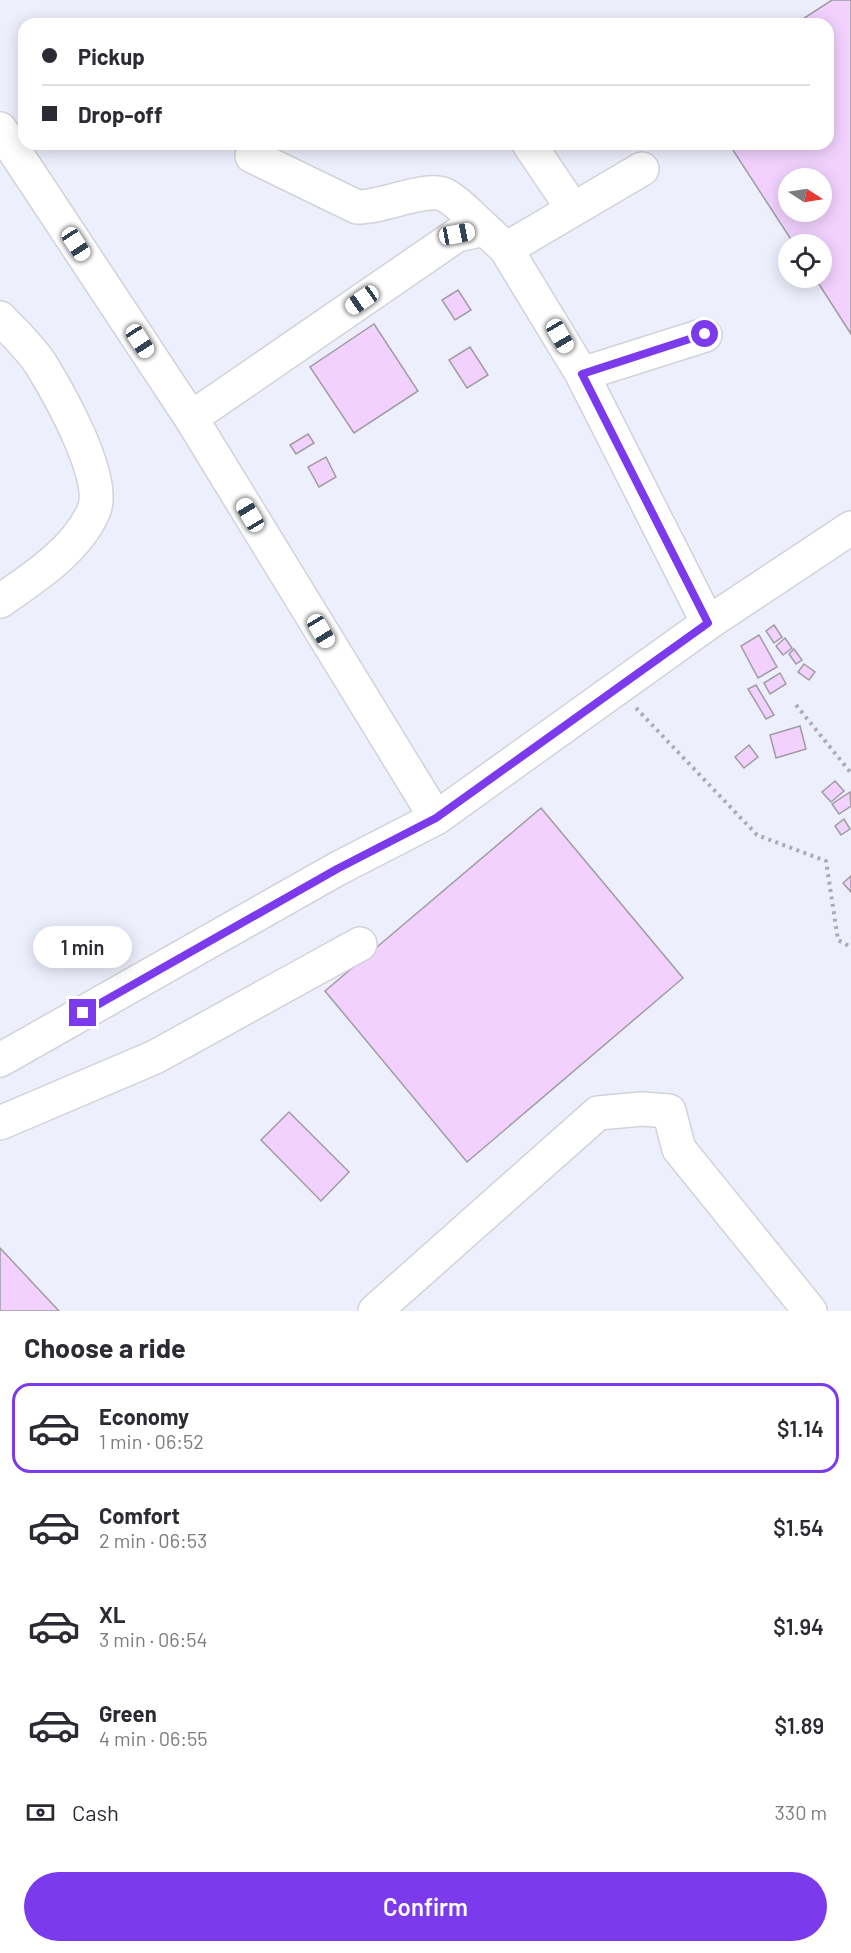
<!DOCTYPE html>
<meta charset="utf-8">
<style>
body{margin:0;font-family:Barlow,sans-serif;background:#f7f7f7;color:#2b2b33;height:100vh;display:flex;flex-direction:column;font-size:22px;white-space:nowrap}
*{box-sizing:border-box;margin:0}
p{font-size:20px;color:#7c7c81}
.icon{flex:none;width:33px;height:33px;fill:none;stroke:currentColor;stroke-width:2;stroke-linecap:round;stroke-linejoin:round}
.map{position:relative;height:1311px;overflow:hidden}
.side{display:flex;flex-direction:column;background:#fff;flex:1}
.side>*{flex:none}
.hud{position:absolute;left:18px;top:18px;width:816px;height:132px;border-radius:18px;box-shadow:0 3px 15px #0003;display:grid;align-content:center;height:132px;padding:0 24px;background:#fff}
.needle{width:39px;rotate:102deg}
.controls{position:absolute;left:778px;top:168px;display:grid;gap:12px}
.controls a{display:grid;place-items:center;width:54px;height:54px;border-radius:50%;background:#fff;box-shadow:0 3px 15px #0003;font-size:30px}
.end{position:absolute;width:27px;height:27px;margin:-14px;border:8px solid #7c3aed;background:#fff;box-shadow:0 0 0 3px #fff}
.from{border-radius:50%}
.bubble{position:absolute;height:42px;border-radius:21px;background:#fff;box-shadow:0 3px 15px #0003;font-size:20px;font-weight:600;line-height:42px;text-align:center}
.car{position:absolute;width:18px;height:36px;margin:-18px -9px;border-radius:8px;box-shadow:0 0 4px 2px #0007;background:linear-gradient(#fff 24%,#345 0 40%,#fff 0 76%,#345 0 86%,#fff 0)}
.hud b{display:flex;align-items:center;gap:21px;height:57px;font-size:22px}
.hud b+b{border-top:2px solid #e1e1e2}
.hud i{width:15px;height:15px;background:#2b2b33}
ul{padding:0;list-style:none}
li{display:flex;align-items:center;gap:18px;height:90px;margin:0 12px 9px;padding:0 12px;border:3px solid transparent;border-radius:18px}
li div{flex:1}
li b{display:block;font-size:22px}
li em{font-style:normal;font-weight:600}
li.current{border-color:#7c3aed}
li>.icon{width:54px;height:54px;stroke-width:1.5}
h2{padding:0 24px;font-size:27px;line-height:72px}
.pay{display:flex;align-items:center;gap:15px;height:66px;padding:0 24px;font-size:22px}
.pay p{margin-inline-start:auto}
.cta{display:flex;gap:12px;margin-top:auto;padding:12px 24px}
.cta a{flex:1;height:69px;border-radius:36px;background:#7c3aed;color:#fff;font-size:24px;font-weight:600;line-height:69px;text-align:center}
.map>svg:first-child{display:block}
.built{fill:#eeeffd;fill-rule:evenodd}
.building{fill:#f2d1fe;stroke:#a09ca2;stroke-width:1.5;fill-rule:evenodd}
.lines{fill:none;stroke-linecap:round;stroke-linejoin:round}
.minor-casing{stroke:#d2d2d9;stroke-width:36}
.path{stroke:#acacaf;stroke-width:4;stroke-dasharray:3 4.5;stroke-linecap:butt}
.minor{stroke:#fff;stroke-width:33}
.route{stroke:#7c3aed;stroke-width:8}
</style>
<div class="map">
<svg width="851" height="1311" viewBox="0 0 851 1311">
<rect width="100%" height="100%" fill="#fbfbfe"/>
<path class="built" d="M0,0h851v1311h-851zM24,24h804v120h-804zM789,178h33v34h-33zM789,244h33v34h-33z"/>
<path class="building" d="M832,0h19v334l-36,-56h7v-34h-28l-65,-100h99v-120h-33zM789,178h33v34h-33z
M458,290l13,20 -16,10 -13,-20z
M374,324l44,67 -64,42 -44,-66z
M470,347l18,28 -21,13 -18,-28z
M308,434l6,9 -18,11 -6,-9z
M326,457l10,20 -17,10 -11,-20z
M774,625l8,12 -8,6 -8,-12z
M759,635l18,32 -19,11 -17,-32z
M785,638l7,10 -9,7 -7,-9z
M794,649l8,11 -6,4 -7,-10z
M804,664l11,8 -6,8 -11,-8z
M780,673l6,11 -16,10 -6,-11z
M756,685l18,30 -8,4 -18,-30z
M800,726l6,23 -30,9 -6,-23z
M749,745l9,12 -14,11 -9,-11z
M835,781l9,10 -13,11 -9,-10z
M850,792l1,14 -12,8 -7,-10z
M541,808l142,170 -216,184 -142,-171z
M844,819l6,10 -9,6 -6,-9z
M851,876v16l-8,-9z
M289,1112l60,60 -28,29 -60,-61z
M0,1248l59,63h-59z"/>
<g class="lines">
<defs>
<path id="minor" d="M0,129l191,289 245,400
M529,144l44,65
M252,156l105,51c25,1 69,-21 88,-12 15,8 27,23 40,34
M506,249l136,-80
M0,318c14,15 31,30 42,48 17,28 65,112 52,144 -16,39 -60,68 -94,91
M582,374l123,-39
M191,418l266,-183 28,-6 21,20 76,125 126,249
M0,1060l337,-191 99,-51 272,-195 143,-95
M0,1123l155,-66 205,-113
M375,1311l223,-198 44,-4 27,2 10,38 131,162"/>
</defs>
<use href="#minor" class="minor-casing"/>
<path class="path" d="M796,705l55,68
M636,708l121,127 69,26 12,79 13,7"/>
<use href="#minor" class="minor"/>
</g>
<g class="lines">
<path class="route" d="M83,1013l254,-144 99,-51 272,-195 -126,-249 123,-40"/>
</g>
</svg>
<div class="controls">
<a><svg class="needle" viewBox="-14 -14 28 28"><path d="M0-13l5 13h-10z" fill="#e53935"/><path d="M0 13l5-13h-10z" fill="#7c7c81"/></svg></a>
<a><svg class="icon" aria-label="locate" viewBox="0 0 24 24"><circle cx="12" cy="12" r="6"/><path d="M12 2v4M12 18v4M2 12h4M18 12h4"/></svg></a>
</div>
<i class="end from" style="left:705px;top:334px"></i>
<i class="end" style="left:83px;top:1013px"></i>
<div class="bubble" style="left:33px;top:926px;width:99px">1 min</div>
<i class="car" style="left:457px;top:234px;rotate:79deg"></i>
<i class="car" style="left:76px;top:244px;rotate:147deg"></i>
<i class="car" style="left:362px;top:300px;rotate:235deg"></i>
<i class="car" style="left:560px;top:336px;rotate:150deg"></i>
<i class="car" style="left:140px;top:341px;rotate:147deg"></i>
<i class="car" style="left:250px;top:515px;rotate:329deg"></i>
<i class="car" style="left:321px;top:631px;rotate:149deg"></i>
<div class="hud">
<b><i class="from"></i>Pickup</b>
<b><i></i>Drop-off</b>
</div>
</div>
<section class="side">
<h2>Choose a ride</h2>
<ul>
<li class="current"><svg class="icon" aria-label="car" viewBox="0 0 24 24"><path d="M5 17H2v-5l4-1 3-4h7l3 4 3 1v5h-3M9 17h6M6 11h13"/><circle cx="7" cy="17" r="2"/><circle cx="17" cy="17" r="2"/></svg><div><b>Economy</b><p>1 min · 06:52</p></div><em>$1.14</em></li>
<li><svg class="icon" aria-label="car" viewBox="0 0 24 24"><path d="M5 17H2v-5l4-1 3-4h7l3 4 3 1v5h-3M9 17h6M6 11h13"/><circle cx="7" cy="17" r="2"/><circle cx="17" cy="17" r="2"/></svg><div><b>Comfort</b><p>2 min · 06:53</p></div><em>$1.54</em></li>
<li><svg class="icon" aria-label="car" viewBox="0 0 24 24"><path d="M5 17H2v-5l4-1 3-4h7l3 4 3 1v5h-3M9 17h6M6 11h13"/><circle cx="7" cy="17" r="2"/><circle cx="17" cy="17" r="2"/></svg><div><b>XL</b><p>3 min · 06:54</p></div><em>$1.94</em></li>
<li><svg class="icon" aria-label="car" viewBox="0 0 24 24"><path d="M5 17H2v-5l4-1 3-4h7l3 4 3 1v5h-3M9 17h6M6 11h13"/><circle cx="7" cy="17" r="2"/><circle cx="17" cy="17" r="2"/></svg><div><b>Green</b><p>4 min · 06:55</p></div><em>$1.89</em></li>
</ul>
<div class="pay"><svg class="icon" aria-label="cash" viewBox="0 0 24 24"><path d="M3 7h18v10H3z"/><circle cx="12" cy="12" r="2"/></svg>Cash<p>330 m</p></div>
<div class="cta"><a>Confirm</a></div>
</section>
